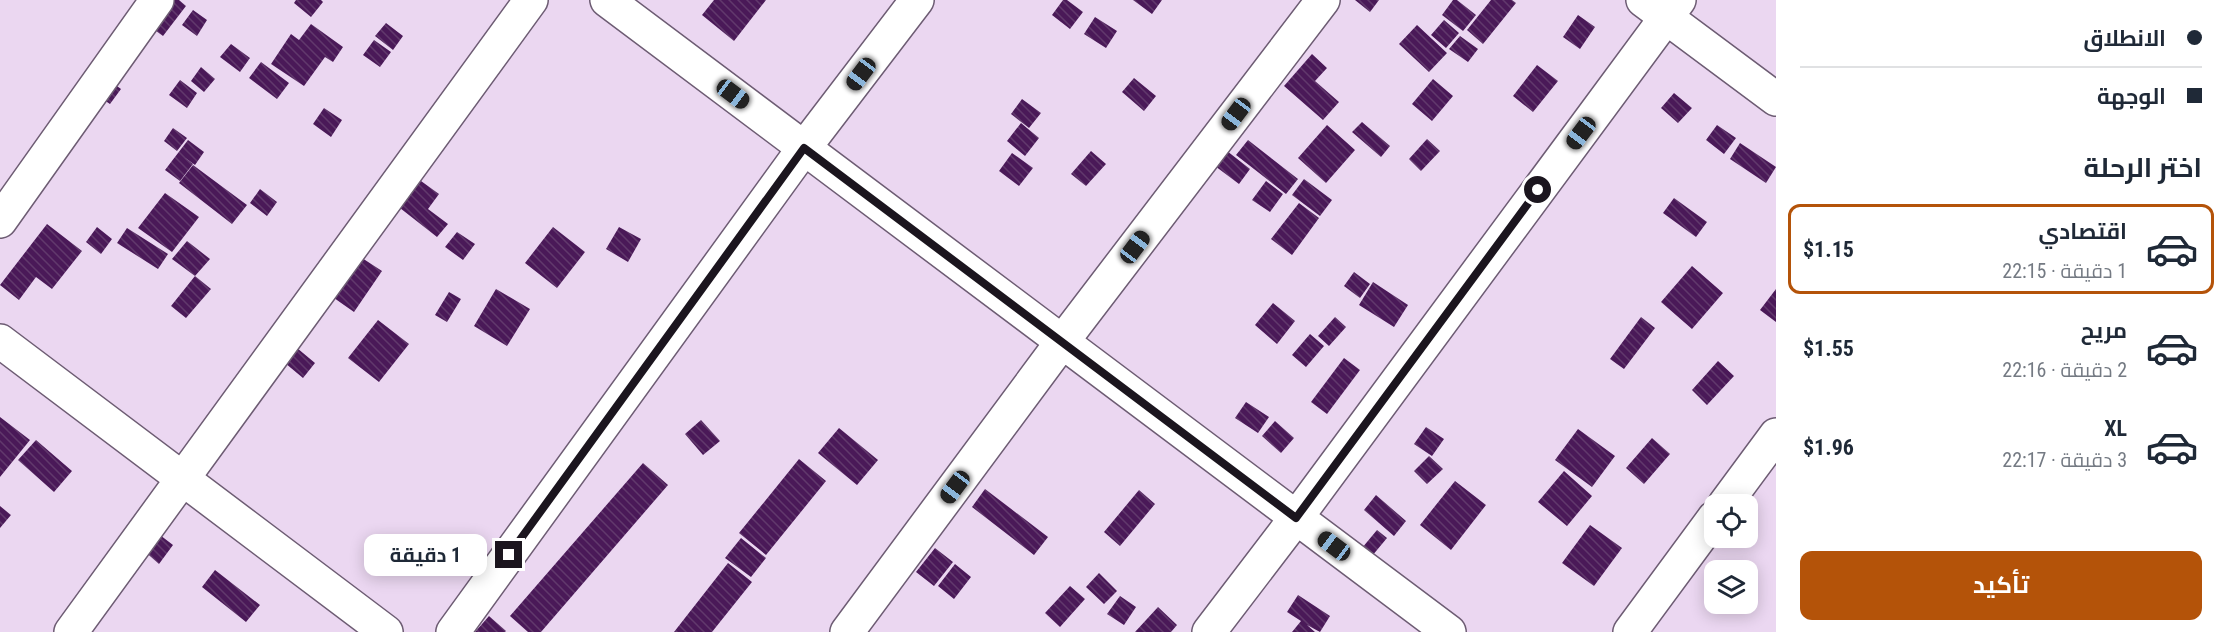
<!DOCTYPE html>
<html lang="ar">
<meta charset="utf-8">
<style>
body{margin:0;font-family:"Roboto Condensed",Cairo,sans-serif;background:#f2f2f3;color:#1f2937;direction:rtl;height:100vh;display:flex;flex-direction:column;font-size:22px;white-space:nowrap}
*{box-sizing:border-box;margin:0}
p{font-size:20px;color:#747a83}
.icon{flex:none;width:33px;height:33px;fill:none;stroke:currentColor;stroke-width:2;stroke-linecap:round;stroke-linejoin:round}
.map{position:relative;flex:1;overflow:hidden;direction:ltr}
.drawer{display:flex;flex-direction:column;background:#fff;width:450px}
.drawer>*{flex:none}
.top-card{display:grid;align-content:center;height:132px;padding:0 24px;background:#fff}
.buttons{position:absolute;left:1704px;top:494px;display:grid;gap:12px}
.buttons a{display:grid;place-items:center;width:54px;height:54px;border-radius:12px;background:#fff;box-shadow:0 3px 15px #0003;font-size:30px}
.end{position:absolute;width:27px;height:27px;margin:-14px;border:8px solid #1b151e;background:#fff;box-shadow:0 0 0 3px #fff}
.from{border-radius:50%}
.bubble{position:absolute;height:42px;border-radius:12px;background:#fff;box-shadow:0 3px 15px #0003;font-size:20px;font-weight:700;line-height:42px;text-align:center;direction:rtl}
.car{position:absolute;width:18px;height:36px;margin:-18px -9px;border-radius:8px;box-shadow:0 0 4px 2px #0007;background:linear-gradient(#222 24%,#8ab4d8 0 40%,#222 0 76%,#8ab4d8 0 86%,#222 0)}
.top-card b{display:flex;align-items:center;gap:21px;height:57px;font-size:22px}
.top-card b+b{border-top:2px solid #e0e1e3}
.top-card i{width:15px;height:15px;background:#1f2937}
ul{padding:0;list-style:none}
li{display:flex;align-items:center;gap:18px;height:90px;margin:0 12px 9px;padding:0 12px;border:3px solid transparent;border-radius:12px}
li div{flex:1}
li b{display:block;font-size:22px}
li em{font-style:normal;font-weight:700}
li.active{border-color:#b45309}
li>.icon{width:54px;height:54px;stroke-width:1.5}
h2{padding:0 24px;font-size:27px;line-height:72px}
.cta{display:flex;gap:12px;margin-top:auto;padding:12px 24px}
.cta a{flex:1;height:69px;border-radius:12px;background:#b45309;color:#fff;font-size:24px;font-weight:700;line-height:69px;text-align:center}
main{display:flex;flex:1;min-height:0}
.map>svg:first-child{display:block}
.building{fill:url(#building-back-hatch)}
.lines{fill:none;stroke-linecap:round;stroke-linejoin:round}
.minor-casing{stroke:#6d5c73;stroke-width:36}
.minor{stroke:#fff;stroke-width:33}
.route{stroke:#1b151e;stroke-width:8}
</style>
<main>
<section class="drawer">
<div class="top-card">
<b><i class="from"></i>الانطلاق</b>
<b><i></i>الوجهة</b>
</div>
<h2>اختر الرحلة</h2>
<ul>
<li class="active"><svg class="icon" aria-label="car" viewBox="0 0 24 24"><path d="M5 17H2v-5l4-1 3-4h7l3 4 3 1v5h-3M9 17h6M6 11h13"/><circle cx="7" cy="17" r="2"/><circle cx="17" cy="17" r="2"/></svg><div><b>اقتصادي</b><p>1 دقيقة · 22:15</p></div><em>$1.15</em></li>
<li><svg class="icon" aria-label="car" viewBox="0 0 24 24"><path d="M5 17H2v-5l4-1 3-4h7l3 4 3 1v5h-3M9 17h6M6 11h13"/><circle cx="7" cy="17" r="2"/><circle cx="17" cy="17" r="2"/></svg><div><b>مريح</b><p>2 دقيقة · 22:16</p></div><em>$1.55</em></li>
<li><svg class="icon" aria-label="car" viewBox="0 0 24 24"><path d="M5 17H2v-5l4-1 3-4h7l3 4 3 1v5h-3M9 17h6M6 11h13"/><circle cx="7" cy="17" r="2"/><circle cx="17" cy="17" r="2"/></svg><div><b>XL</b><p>3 دقيقة · 22:17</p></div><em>$1.96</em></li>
</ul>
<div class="cta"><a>تأكيد</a></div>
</section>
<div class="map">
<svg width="1776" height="632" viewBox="0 0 1776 632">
<defs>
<pattern id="building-back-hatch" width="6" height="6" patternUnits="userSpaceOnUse" patternTransform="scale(1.5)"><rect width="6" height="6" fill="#4a1958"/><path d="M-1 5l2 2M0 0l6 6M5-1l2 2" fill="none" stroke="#61396c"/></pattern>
</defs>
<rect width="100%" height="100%" fill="#ebd7f1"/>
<path class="building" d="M163,0h16l7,6 -23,30 -18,-13z
M296,0h25l2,2 -12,15 -17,-14z
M714,0h52l-32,41 -32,-26z
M1063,0h4l16,12 -13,17 -18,-14z
M1133,0h29l-10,14z
M1355,0h24l-9,12z
M1453,0h4l19,15 -13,16 -21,-16z
M1491,0h21l4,3 -33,41 -16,-14z
M193,10l14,10 -10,16 -15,-11z
M1578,15l17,12 -15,22 -17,-12z
M1095,17l22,14 -11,17 -22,-14z
M1444,20l15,13 -13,15 -15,-13z
M386,23l17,13 -10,14 -18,-14z
M311,24l32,23 -10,15 -8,-5 -21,29 -33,-22 20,-30 8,6z
M1417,25l30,28 -18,19 -30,-28z
M1460,36l18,13 -10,13 -19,-13z
M374,40l17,12 -11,15 -17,-12z
M231,44l19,14 -10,14 -20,-15z
M1312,54l15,14 -12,13 24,21 -16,18 -39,-34z
M261,62l28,21 -12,16 -28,-21z
M1537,65l21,16 -25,31 -20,-16z
M201,67l14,12 -11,13 -13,-11z
M106,78l15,11 -11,15 -15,-10z
M1134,78l22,18 -12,15 -22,-19z
M1433,79l20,17 -21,25 -20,-17z
M180,80l17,13 -10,15 -18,-13z
M1674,93l18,15 -14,15 -17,-15z
M1022,99l19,14 -12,15 -18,-14z
M324,108l18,12 -11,17 -18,-13z
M1362,122l28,24 -9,11 -29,-25z
M1021,123l18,15 -14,18 -18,-15z
M1327,125l28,25 -29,33 -28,-25z
M1717,125l19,13 -12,16 -18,-14z
M173,128l14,10 -10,13 -13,-10z
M1427,139l13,12 -19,20 -12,-12z
M188,140l16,12 -9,13 -11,-8 9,7 -13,17 -15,-11z
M1248,140l50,39 -12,15 -50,-39z
M1740,143l36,24 -10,16 -36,-24z
M1091,151l15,13 -20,22 -15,-12z
M1227,151l23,18 -11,15 -24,-18z
M1012,153l21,15 -14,18 -20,-15z
M193,165l54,40 -15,19 -53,-41z
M1304,179l28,21 -12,16 -28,-21z
M421,181l18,13 -11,15 20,15 -11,13 -37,-29z
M1266,181l17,13 -13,18 -18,-12z
M260,189l17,13 -10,14 -17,-13z
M165,193l34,24 -27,35 -34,-24z
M1674,198l33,24 -11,15 -33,-24z
M1299,203l20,15 -27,37 -21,-16z
M47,224l35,27 -30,38 -16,-12 -17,23 -19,-15z
M97,227l15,12 -11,15 -15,-12z
M553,227l32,25 -28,36 -32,-25z
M619,227l22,12 -13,23 -22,-13z
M127,228l41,26 -10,15 -41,-26z
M457,232l18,12 -12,16 -18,-13z
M187,241l23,18 -15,17 -23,-17z
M362,258l20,13 -28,41 -20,-14z
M1692,266l31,27 -31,36 -31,-27z
M1354,272l16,12 -10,14 -16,-12z
M195,276l16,13 -25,29 -15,-12z
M1373,282l35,23 -14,22 -35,-22z
M496,289l34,20 -23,37 -33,-20z
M1776,289v33l-16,-12z
M449,292l12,7 -14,23 -12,-7z
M1273,303l22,18 -18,23 -22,-19z
M1335,317l11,10 -17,19 -11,-10z
M1641,317l14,11 -31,41 -14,-10z
M378,320l31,24 -30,38 -31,-24z
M1310,334l14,12 -18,21 -14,-12z
M297,348l18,15 -12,15 -18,-15z
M1344,358l16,12 -33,44 -16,-12z
M1718,361l16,15 -27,29 -15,-15z
M1246,402l23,15 -11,16 -23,-15z
M0,417l30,23 -30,37z
M701,420l19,21 -17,14 -18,-21z
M1275,421l19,17 -13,15 -19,-17z
M1426,427l18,12 -12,17 -18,-12z
M839,428l39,32 -21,25 -39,-32z
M1578,429l37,27 -23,31 -37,-27z
M1652,438l18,16 -26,30 -18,-16z
M36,440l36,31 -18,21 -36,-32z
M1429,456l14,13 -16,15 -13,-13z
M799,459l27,22 -60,74 -27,-22z
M643,463l25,22 -127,147h-13l-18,-16z
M1564,471l28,25 -25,30 -29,-24z
M1455,481l31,24 -35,45 -31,-25z
M985,489l63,48 -14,18 -62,-48z
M1139,490l16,14 -35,42 -16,-14z
M1376,495l30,26 -12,15 -30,-26z
M0,506l11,9 -11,13z
M1590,525l32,23 -28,38 -32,-23z
M1377,530l10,8 -15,18 -10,-8z
M156,532l17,13 -14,19 -17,-15z
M390,537l18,9 -14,26 -18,-10z
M741,538l25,20 -15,19 -26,-19z
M935,548l18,14 -19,24 -18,-14z
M728,563l24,19 -40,50h-38z
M955,564l16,13 -17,22 -16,-13z
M215,570l45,35 -14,17 -44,-35z
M1099,573l18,18 -13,13 -18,-17z
M1070,586l15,13 -25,28 -15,-14z
M1298,595l32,21 -10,16 -13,-7 8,7h-23l9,-11 -14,-9z
M1120,596l16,11 -12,18 -17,-11z
M1158,607l19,18 -6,7h-36z
M489,616l17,15 -1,1h-30z"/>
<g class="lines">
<defs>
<path id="minor" d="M607,0l842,632
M1643,0l133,99
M0,221l157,-221
M0,341l386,291
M1725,504l51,-69
M71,632l460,-632
M453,632l351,-484 113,-148
M847,632l215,-290 261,-342
M1209,632l87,-114 383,-518
M1630,632l84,-114"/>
</defs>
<use href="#minor" class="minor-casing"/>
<use href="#minor" class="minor"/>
</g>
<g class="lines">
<path class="route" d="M509,555l295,-407 492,370 242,-328"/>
</g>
</svg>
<div class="buttons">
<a><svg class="icon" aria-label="locate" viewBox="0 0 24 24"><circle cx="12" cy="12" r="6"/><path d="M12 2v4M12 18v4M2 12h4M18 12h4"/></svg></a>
<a><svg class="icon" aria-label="layers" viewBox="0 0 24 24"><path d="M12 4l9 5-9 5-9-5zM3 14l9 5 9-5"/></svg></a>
</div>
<i class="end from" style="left:1538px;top:190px"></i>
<i class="end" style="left:509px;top:555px"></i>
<div class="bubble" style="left:364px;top:534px;width:123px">1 دقيقة</div>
<i class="car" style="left:861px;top:74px;rotate:217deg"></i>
<i class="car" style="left:733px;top:94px;rotate:127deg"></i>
<i class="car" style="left:1236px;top:114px;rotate:217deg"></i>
<i class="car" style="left:1581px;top:133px;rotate:217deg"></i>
<i class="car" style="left:1135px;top:247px;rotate:37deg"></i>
<i class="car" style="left:955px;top:487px;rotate:217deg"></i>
<i class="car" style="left:1334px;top:546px;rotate:307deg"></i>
</div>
</main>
